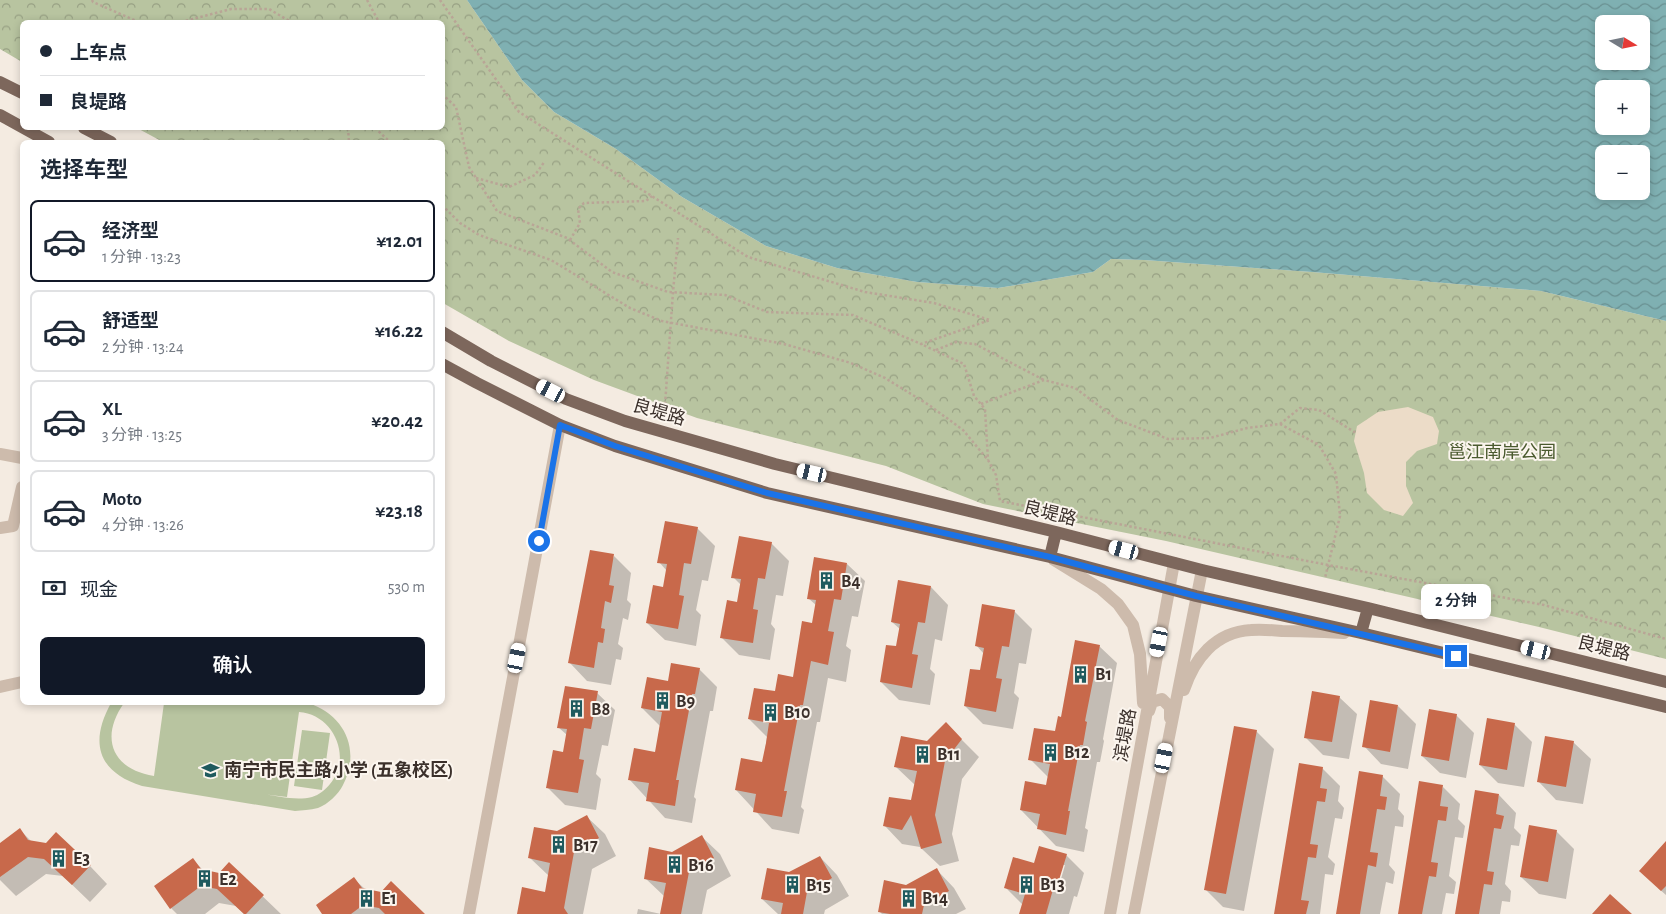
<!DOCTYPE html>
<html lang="zh">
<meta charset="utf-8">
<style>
body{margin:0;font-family:"Alegreya Sans","Noto Sans SC",sans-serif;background:#f6f6f7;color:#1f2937;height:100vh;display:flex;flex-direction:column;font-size:19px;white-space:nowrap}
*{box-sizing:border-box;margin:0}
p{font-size:16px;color:#747a83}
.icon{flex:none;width:28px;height:28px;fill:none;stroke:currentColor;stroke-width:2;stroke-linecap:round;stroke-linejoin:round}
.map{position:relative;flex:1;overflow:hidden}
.panel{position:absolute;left:20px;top:140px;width:425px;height:565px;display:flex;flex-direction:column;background:#fff;border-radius:8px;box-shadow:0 2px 8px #0003}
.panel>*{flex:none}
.guide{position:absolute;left:20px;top:20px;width:425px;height:110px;border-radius:8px;box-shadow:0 2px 8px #0003;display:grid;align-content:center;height:110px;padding:0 20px;background:#fff}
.needle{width:32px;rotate:100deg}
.fabs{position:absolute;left:1595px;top:15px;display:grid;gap:10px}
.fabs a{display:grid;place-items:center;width:55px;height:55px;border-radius:8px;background:#fff;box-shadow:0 2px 8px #0003;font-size:25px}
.end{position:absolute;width:22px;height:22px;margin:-11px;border:6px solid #1a73e8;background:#fff;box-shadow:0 0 0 2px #fff}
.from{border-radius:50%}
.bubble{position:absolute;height:35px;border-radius:8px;background:#fff;box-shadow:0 2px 8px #0003;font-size:16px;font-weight:600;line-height:35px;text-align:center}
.car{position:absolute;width:15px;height:30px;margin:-15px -8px;border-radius:6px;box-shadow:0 0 4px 1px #0007;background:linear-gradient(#fff 24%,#345 0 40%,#fff 0 76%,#345 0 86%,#fff 0)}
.guide b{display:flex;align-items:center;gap:18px;height:48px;font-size:19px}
.guide b+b{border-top:1px solid #e0e1e3}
.guide i{width:12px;height:12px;background:#1f2937}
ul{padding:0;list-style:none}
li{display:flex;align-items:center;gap:15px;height:82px;margin:0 10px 8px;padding:0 10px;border:2px solid #e0e1e3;border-radius:8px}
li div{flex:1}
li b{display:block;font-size:19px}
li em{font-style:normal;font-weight:600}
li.on{border-color:#111827}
li>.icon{width:45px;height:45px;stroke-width:1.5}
h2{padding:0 20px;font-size:22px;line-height:60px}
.pay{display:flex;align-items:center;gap:12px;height:55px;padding:0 20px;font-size:19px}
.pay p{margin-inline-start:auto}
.action{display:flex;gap:10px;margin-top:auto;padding:10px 20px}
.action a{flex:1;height:58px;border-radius:8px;background:#111827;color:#fff;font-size:20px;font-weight:600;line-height:58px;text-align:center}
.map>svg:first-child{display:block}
.grass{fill:#b8c4a0;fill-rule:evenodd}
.park{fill:url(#park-crowns)}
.plaza{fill:#ecdcc8}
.water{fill:url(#water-waves);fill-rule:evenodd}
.shadow{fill:#0003;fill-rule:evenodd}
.building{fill:#c8694b}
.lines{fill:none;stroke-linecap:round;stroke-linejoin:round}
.path{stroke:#b9a596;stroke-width:2.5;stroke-dasharray:2.5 2.5;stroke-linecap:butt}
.minor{stroke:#cdbbac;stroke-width:12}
.major{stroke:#7d675c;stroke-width:12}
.route{stroke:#1a73e8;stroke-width:6}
.labels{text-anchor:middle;stroke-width:4;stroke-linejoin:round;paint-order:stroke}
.street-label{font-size:18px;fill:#3b302b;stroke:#fbf5ee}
.park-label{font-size:18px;fill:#4a5a2e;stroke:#fbf5ee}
.poi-label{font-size:18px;font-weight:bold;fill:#3b302b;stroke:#fbf5ee;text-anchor:start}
</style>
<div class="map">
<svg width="1666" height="914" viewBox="0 0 1666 914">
<defs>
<pattern id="park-crowns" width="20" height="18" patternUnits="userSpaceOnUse" patternTransform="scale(1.25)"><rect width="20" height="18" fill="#b8c4a0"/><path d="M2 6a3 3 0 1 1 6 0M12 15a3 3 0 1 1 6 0" fill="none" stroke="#97a083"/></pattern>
<pattern id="water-waves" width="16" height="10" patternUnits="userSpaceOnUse" patternTransform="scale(1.25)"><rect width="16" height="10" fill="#7fb0b2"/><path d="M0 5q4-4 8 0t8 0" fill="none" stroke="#699091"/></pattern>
</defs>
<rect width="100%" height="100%" fill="#f4ebe1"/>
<path class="grass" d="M229,702l79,1c37,12 53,47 35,82 -5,10 -15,19 -25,23 -8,2 -16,2 -23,3l-153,-25c-44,-14 -53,-43 -31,-83h13c-24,34 -13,66 30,73l10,-73zM299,712c34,2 54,45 31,72 -5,6 -11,11 -18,13 -16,4 -34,-1 -50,-3l25,3z
M302,730l28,3 -8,57 -28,-4z"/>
<path class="park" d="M0,0h467l55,80 32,32 62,37 66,48 84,49 71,22 80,14 81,6 95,-16 18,-13 33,1 168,12 229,19 125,30v338l-127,-32 -373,-86 -183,-37 -97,-38 -189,-48 -103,-38 -85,-39 -66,-38 -1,-161h-279l-26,-14h305v-106h-420v40l-22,-13z"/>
<path class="plaza" d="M1408,407l25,10 6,14 -2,13 -20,7 -11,11v24l7,17 -10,13 -19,-6 -17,-17 -3,-20 -10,-32 3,-15 21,-14z"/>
<path class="water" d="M467,0h1199v321l-125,-30 -229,-19 -168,-12 -33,-1 -18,13 -95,16 -81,-6 -80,-14 -71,-22 -84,-49 -66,-48 -62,-37 -32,-32zM1604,24h37v37h-37zM1604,89h37v37h-37zM1604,154h37v37h-37z"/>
<path class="shadow" d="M697,528l18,18 -7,35 -6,-1 -6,30 5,5 -5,31 -31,-6 -18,-17 17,-34 3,-18 -8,-9z
M771,543l18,18 -6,35 -7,-1 -5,29 4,5 -5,31 -31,-5 -18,-18 17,-34 3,-18 -8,-8z
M614,556l17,17 -4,27 4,4 -3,16 -5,-2 -5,26 5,4 -2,12 -5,-1 -5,26 -24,-4 -17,-18z
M847,564l18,17 -7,36 -6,-1 -6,30 5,4 -5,32 -18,-4 -8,44h-3l-16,85 3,3 -5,24 -27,-5 -36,-39 27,-26 4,-27 -18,-18 45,-41 19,-54 4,-18 -9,-8z
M931,587l17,18 -6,36 -7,-2 -5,30 5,5 -5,31 -31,-5 -18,-18 16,-34 4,-18 -9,-8z
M1014,611l18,18 -6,35 -7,-1 -5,30 5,5 -6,31 -30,-5 -18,-18 16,-34 3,-18 -8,-9z
M1099,646l18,17 -14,76 1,2 -4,21h-3l-12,66 3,2 -4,22 -28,-6 -35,-36 26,-23 1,-10 -18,-18 26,-26 6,-15z
M699,669l18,18 -4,24h-3l-16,86 2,2 -4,24 -27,-5 -36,-39 27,-26 4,-27 -18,-18 27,-26z
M597,693l18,17 -7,36 -6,-1 -6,29 5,5 -5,31 -31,-5 -18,-18 17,-34 3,-18 -9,-8z
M1339,697l18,17 -8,45 -26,-4 -18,-18z
M1398,706l18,18 -8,45 -27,-5 -17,-18z
M1456,715l18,18 -8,45 -26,-5 -18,-17z
M946,724l33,33 -17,22 -10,55 7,27 -19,5 -18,-17 -1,-4 -1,2 -18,-3 -17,-18 27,-24 3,-17 -19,-18 31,-25z
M1514,724l18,18 -8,45 -26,-4 -18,-18z
M1256,731l18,18 -30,162 -21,-4 -18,-18z
M1573,742l18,17 -8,45 -27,-4 -17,-18z
M1322,768l18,18 -2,15 6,7 -2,11 -7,-1 -7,39 7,7 -2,11 -8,-1 -5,40h-45z
M1382,776l18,18 -2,15 6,7 -1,11 -8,-1 -6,39 6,7 -2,12 -7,-2 -6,32h-43z
M1443,787l17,17 -2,15 7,7 -2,12 -8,-1 -6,39 7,6 -2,12 -8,-1 -4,21h-43z
M1499,795l17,18 -2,15 7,7 -2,11 -8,-1 -6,39 6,7 -1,11 -8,-1 -2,13h-44z
M587,817l18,17 11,22 -24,13 -9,45h-65l28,-20 3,-18 -19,-18 27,-25z
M20,830l11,11 59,25 17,18 -17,18 -27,-26 -17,-2 -30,22 -16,-16v-36z
M1556,831l18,18 -8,50 -27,-5 -18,-17z
M702,837l18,17 11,22 -24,14 -5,24h-65l1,-5 23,5 3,-18 -19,-18 27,-25z
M1666,843v52l-8,-7z
M1066,855l18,18 -7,24 -3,-1 -5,18h-49l3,-9 -18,-18 30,-23zM1063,865h2l-6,21 -3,-1z
M820,857l17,18 12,21 -24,14 -1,4h-46l-16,-15 27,-26z
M193,860l11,11 16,3 9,-10 52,50h-37l-8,-8 -17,-3 -14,11h-28l-6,-6z
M937,870l17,18 12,21 -10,5h-74l-3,-3 28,-25z
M354,879l12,11 57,24h-99z"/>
<path class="building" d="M665,521l33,6 -7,37 -7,-1 -5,32 5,1 -6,33 -32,-6 7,-38 10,2 4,-23 -10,-1z
M739,536l33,6 -7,37 -7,-1 -5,31 5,1 -5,33 -33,-5 7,-38 10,2 4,-23 -10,-1z
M590,550l24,4 -5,31 5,1 -3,17 -6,-2 -4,27 4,1 -2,14 -5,-1 -4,26 -26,-5z
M814,557l33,6 -6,37 -7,-1 -6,32 6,1 -6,33 -17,-4 -8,44h-3l-16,86h3l-5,26 -29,-5 3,-18 -21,-4 6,-32 21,4 4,-19 3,-20 -21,-4 6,-31 21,3 3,-17 15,3 9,-56 10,2 4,-23 -9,-1z
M898,580l33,6 -6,37 -7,-1 -6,32 6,1 -6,33 -32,-6 6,-37 10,1 4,-22 -9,-2z
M982,604l33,6 -6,37 -7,-1 -6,32 6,1 -6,33 -32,-6 6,-37 10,1 4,-22 -9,-2z
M1075,640l25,5 -15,76 2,1 -4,23h-3l-12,66h2l-4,24 -29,-6 3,-15 -20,-4 5,-29 21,4 4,-21 -22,-4 6,-32 21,3 3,-15 3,1z
M671,663l29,5 -5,26h-3l-16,86h3l-4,26 -29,-5 3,-18 -21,-3 6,-32 21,4 7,-40 -21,-4 6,-31 21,4z
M565,686l33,5 -7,38 -7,-1 -5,31 5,1 -6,33 -32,-5 7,-38 10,2 4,-23 -10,-1z
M1312,691l28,5 -8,46 -28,-4z
M1370,700l28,5 -8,47 -28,-5z
M1429,709l28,5 -8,47 -28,-5z
M1487,718l28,5 -8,47 -28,-5z
M946,722l16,17 -17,22 -10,54 7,28 -21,6 -10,-34 -9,15 -19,-4 6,-29 22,3 6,-29 -23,-4 7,-31 26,5z
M1234,726l23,4 -31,164 -22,-4z
M1545,736l29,5 -8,46 -29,-5z
M1299,763l24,4 -3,21 7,1 -2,13 -8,-1 -7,43 8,1 -2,13 -8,-1 -7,43 8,1 -3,13h-32z
M1359,771l24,4 -3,21 7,1 -2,13 -8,-1 -7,43 8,1 -2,14 -8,-2 -8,49h-24z
M1419,781l24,4 -3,21 8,1 -2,14 -8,-1 -7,42 7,1 -2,14 -7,-1 -7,38h-24z
M1475,790l24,4 -3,20 8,2 -3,13 -7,-1 -7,43 7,1 -2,13 -8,-1 -5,30h-24z
M587,815l12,23 -25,14 -10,56 4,6h-51l5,-27 23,5 5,-29 -22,-5 6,-31 23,4z
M1529,825l28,5 -9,52 -28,-5z
M20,828l8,12 18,3 10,-11 35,33 -19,20 -28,-26 -16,-2 -28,20v-34z
M702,835l12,23 -25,14 -8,42h-21l6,-31 -22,-4 5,-32 23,5z
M1666,841v45l-5,5 -22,-20z
M1039,846l28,8 -8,26 -3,-1 -10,35h-27l6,-20 -21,-6 9,-31 21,6z
M820,856l12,22 -25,14 -4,22h-22l2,-11 -22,-4 6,-31 22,4z
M193,858l8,11 18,4 10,-11 35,33 -18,19h-2l-27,-25 -16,-3 -31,23 -16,-23z
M937,868l12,23 -25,14 -2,9h-32l-12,-2 6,-32 22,5z
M354,877l8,11 19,4 10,-11 34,33h-40l-6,-6 -16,-3 -12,9h-29l-6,-9z
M1610,894l22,20h-40z"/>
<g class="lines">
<path class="path" d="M92,0l1,2 46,20
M367,0l12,22
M440,0l79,112 229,145 117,35 69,11 56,17 -69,24 43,20 10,32 11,13 3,51
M181,22l50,-13h38l22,13
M442,94l14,13 13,60 28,44 70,27 45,34 56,20 57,3 42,17 86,3 68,29
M348,128l1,14
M375,128l15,14
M476,178l33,9 26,-12 10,-14
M442,205l18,18 19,12 72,25 79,48 32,13 122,23 67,19 34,15 44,27 34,25 25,30 8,15 4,26 328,64 216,40 122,34
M570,240l10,-17 -2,-14 6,-6 62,-2 6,-5
M936,350l20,-8 19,2 69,36
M981,404l63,-24 31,8 43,32 50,19 42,-1 37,-10 33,-4 20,-16 19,2 37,23
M664,419l9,-127 5,-54
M1280,424l39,21 17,29 4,42 -15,62"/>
<path class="minor" d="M0,454l22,4
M0,528l13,-2 9,-39
M1054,560l47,29 17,15 15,21 7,29 3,49
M0,687l22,-5
M1184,690c10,-31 31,-58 67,-60 10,-1 21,0 31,1 20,0 41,1 62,2
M1149,711l3,-9 10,-3 8,8v11
M469,914l91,-489
M1110,914l64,-351
M1134,914l68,-344"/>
<path class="major" d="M0,82l22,11
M0,115l49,27
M84,128l27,14
M442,332l49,29 75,38 59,22 150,43 281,68 146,38 166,38 298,74
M442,364l35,19 83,42 55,21 152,47 283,64 146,39 165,37 305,74
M1050,557l6,-25
M1361,633l7,-25"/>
</g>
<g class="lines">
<path class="route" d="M539,541l21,-116 55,21 152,47 283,64 146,39 260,60"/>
</g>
<defs>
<symbol id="building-bare" viewBox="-9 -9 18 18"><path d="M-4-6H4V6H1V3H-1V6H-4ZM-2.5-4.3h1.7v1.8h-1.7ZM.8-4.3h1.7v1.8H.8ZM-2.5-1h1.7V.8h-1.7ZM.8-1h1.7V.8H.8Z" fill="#1f5a5e" stroke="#fbf5ee" stroke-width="2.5" paint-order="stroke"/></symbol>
<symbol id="school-bare" viewBox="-9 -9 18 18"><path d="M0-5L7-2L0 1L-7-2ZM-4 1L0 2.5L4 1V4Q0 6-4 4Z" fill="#1f5a5e" stroke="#fbf5ee" stroke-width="2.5" paint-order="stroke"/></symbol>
</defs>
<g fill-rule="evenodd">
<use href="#building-bare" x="814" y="568" width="25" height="25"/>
<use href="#building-bare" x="1068" y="662" width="25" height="25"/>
<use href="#building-bare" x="650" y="688" width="25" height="25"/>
<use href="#building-bare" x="564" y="696" width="25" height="25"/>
<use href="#building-bare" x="758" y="700" width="25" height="25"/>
<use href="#building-bare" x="1038" y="740" width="25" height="25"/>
<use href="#building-bare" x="910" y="742" width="25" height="25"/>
<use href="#school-bare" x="198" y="758" width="25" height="25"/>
<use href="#building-bare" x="546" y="832" width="25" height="25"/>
<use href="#building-bare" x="46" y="846" width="25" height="25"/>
<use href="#building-bare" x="662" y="852" width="25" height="25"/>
<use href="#building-bare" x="192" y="866" width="25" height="25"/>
<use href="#building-bare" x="1014" y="872" width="25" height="25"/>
<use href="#building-bare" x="780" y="872" width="25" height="25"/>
<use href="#building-bare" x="354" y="886" width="25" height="25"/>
<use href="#building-bare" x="896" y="886" width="25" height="25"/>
</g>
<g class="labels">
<g class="street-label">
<text transform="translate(659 412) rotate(16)" y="6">良堤路</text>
<text transform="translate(1050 513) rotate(14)" y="6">良堤路</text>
<text transform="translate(1604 648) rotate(14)" y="6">良堤路</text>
<text transform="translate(1125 735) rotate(-80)" y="6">滨堤路</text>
</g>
<g class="park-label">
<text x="1502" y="458">邕江南岸公园</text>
</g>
<g class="poi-label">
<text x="841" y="587">B4</text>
<text x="1095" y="680">B1</text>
<text x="676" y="707">B9</text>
<text x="591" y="715">B8</text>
<text x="784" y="718">B10</text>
<text x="1064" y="758">B12</text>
<text x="937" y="760">B11</text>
<text x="224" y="776">南宁市民主路小学 (五象校区)</text>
<text x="573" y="851">B17</text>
<text x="73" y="864">E3</text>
<text x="688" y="871">B16</text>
<text x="219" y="885">E2</text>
<text x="1040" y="890">B13</text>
<text x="806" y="891">B15</text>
<text x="381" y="904">E1</text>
<text x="922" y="904">B14</text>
</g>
</g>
</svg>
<div class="fabs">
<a><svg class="needle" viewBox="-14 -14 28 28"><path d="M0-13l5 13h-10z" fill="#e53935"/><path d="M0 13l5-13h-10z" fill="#747a83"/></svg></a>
<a>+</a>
<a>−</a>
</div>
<i class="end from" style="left:539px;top:541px"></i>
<i class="end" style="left:1456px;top:656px"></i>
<div class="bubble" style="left:1421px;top:584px;width:70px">2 分钟</div>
<i class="car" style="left:551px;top:391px;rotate:297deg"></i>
<i class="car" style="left:812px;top:473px;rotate:283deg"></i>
<i class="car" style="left:1124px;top:550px;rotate:285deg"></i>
<i class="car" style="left:1159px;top:642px;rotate:191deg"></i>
<i class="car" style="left:1536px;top:650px;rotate:284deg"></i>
<i class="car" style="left:517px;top:658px;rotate:11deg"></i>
<i class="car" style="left:1164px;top:758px;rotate:11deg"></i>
<div class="guide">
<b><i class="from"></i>上车点</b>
<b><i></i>良堤路</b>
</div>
<section class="panel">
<h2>选择车型</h2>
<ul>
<li class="on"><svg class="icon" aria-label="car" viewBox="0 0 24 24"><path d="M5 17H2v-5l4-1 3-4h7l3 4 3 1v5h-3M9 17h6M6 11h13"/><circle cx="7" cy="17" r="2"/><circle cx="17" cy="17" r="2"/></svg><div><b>经济型</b><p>1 分钟 · 13:23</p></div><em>¥12.01</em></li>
<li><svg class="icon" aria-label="car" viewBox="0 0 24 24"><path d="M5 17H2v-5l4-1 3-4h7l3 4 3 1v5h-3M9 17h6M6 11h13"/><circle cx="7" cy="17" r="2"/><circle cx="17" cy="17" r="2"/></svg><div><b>舒适型</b><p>2 分钟 · 13:24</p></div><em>¥16.22</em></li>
<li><svg class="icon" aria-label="car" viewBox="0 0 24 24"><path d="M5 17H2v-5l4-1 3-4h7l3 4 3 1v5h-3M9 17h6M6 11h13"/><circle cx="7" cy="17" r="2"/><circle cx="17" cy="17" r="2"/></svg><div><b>XL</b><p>3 分钟 · 13:25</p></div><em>¥20.42</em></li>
<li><svg class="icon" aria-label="car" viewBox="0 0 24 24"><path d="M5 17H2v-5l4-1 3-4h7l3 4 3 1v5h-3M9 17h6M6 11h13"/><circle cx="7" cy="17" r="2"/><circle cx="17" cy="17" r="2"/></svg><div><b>Moto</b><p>4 分钟 · 13:26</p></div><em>¥23.18</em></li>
</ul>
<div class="pay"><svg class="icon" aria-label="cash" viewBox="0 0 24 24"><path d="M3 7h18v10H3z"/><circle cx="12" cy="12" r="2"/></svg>现金<p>530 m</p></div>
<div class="action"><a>确认</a></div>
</section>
</div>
